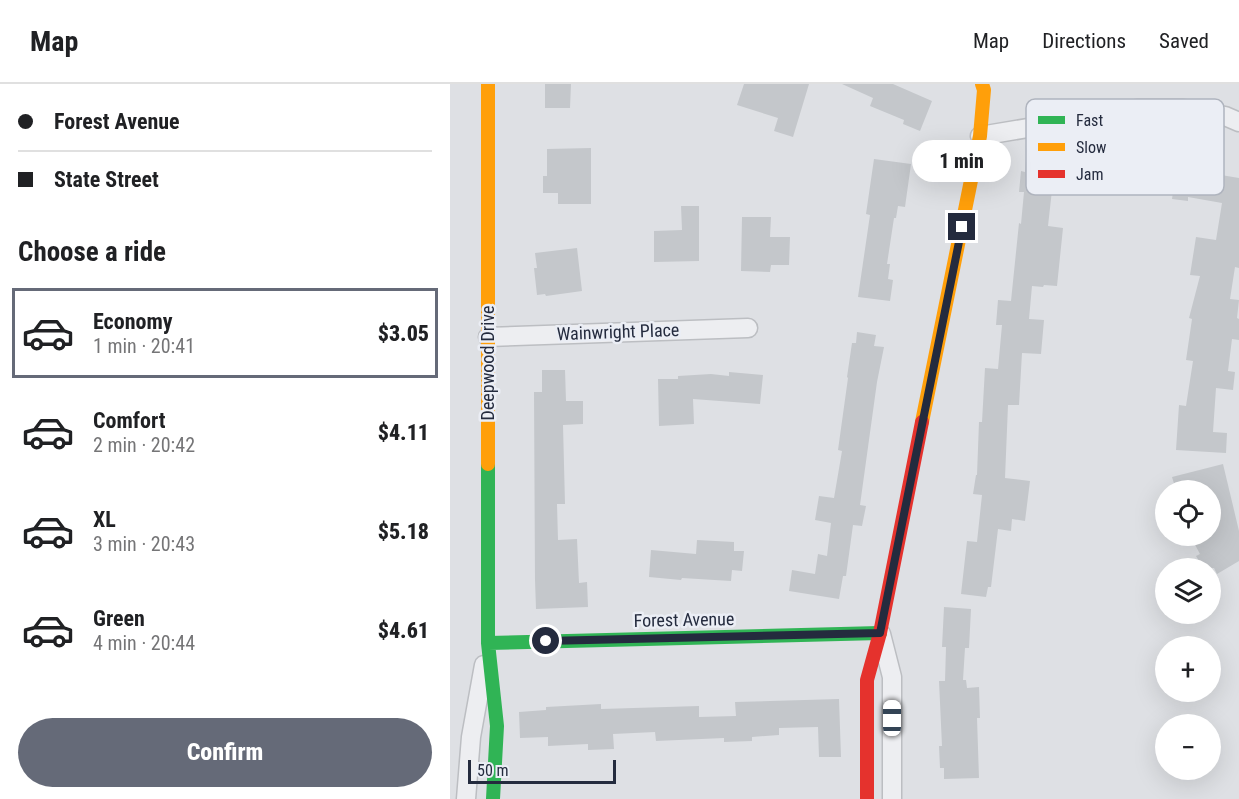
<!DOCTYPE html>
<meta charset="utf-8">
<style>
body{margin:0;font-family:"Roboto Condensed",sans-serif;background:#f6f6f6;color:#202124;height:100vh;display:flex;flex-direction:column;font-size:22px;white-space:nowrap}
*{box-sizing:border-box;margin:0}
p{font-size:20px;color:#757577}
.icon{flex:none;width:33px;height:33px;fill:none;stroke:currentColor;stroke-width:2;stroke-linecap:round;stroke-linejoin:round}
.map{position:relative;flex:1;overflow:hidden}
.panel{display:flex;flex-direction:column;background:#fff;width:450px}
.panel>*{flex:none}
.guide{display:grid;align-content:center;height:132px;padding:0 18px;background:#fff}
.tools{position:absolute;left:705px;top:396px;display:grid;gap:12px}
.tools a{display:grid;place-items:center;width:66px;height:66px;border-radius:50%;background:#fff;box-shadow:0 6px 24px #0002;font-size:30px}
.scale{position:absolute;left:18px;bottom:15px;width:148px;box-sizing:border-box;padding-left:6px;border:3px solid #242b3e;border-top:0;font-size:16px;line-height:21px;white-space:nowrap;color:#242b3e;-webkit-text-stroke:4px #ebeef5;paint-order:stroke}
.end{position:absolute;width:27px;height:27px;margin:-14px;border:8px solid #242b3e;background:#fff;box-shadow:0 0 0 3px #fff}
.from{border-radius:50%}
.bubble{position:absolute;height:42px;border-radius:21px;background:#fff;box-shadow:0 6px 24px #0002;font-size:20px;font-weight:800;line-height:42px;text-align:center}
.car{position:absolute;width:18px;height:36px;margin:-18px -9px;border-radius:8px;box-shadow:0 0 4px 2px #0007;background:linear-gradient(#fff 24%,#345 0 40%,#fff 0 76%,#345 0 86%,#fff 0)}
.guide b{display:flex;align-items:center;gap:21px;height:57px;font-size:22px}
.guide b+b{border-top:2px solid #e0e0e0}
.guide i{width:15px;height:15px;background:#202124}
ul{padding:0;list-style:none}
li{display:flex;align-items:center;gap:18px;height:90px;margin:0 12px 9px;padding:0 6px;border:3px solid transparent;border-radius:0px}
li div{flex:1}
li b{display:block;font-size:22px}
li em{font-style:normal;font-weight:800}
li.on{border-color:#656a78}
li>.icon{width:54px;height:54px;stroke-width:1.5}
h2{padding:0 18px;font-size:27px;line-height:72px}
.button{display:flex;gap:12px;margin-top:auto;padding:12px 18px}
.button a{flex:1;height:69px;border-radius:36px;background:#656a78;color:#fff;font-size:24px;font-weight:800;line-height:69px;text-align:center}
header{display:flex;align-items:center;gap:36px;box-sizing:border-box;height:84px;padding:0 30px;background:#fff;border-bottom:2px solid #e0e0e0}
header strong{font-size:28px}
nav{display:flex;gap:33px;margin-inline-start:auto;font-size:21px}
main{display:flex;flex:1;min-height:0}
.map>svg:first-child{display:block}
.building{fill:#c4c7cb}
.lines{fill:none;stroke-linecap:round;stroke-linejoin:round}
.street-casing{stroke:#bcbec2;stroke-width:21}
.street{stroke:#edeef1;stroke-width:18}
.fast{stroke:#30b455;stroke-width:14}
.slow{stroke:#ff9f0a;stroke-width:14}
.jam{stroke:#e5322d;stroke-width:14}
.route{stroke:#242b3e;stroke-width:8}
.labels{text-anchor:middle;stroke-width:5;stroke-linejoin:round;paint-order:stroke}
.street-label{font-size:18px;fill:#242b3e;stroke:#ebeef5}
.key{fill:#ebeef5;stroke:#afb4be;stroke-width:1.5}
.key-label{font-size:16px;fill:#242b3e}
</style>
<header>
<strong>Map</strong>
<nav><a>Map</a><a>Directions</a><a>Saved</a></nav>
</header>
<main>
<section class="panel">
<div class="guide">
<b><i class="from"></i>Forest Avenue</b>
<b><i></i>State Street</b>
</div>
<h2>Choose a ride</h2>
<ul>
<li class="on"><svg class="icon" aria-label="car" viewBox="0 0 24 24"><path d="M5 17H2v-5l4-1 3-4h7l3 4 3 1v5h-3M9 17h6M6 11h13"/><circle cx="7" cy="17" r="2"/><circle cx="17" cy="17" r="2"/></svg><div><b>Economy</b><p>1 min · 20:41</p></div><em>$3.05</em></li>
<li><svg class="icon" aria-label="car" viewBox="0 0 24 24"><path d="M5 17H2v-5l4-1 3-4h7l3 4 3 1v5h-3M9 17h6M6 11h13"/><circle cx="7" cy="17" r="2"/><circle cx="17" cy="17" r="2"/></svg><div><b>Comfort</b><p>2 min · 20:42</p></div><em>$4.11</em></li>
<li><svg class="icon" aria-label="car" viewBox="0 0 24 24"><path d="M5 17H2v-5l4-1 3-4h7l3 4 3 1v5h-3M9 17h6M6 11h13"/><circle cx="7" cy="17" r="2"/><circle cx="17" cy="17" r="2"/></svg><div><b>XL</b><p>3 min · 20:43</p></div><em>$5.18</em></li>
<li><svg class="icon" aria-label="car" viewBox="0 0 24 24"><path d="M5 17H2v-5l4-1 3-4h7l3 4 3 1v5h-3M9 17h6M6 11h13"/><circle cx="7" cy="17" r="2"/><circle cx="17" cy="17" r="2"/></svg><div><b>Green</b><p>4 min · 20:44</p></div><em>$4.61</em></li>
</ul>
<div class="button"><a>Confirm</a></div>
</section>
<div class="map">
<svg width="789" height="715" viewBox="0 0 789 715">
<rect width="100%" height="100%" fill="#dee0e4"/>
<path class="building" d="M95,0h26l-1,24h-25z
M294,0h65l-16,53 -19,-6 4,-13 -41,-13z
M392,0h51l39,17 -12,30 -17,-7 1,-4 -34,-14 3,-8z
M141,64v56h-33v-11h-15v-17h4v-27z
M749,70l18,3 -2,17 24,4v90l-4,-1 -5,32 9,1 -2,18 2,1v21l-7,-1 -4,32 7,1 -2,18 -17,-2 -3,44 14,1 -1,20 -50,-3 3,-45 7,1 7,-45 -7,-1 6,-41 -3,-1 11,-42 -10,-1 6,-38 20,3 6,-37 -34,-6v4l-16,-2 6,-41 20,3z
M424,75l37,5 -6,43 -7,-1 -2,12h-2l-7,46h3l-2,15 5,1 -3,21 -32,-4 12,-82 -4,-1z
M576,76l29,3 -7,63 15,2 -6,58 -13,-1 -1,2 -11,-1 -3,33 15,1 -3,34 -19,-1 -3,52h-11l-3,73 25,3 -5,40 -13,-2 -1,12 -13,-2 -7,58h-3l-2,10 -25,-3 6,-53 10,1 5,-47 -9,-1 3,-19h1l2,-53h3l3,-54 13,1 4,-44h-6l2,-25 13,1 8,-78 2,1 3,-32h-5l2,-21 4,1z
M231,122h18v55l-45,1v-31l28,-1z
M292,133h29l-1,20h20l-1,28h-18l-1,7 -29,-1z
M127,164l5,43 -36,5 -1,-2 -8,1 -3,-27h3l-2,-15z
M407,248l19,3 -2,11 10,1 -7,35 -17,123 6,1 -4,20 -9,-1 -7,51h-3l-4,23 -50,-8 3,-21 23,4 3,-20 9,2 4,-33 -16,-3 4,-24 15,2 8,-47 -4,-1 10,-72 -1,-1 5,-34h4z
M92,286h23l1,31h17v23l-20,1 2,79h-8l1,36 19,-1 2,44 8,-1 1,25 -52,2 -1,-29 -1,-188h8z
M279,288l34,3 -3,29 -67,-5 1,25 -35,2 -1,-47h20v-3l33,-2 18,2z
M773,380l16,67v30l-22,13 -3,-6h-11l-7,-12 4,-2 -7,-13 10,-5h7v-46h-34l-4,-13z
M247,456l37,2v9h10l-2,20 -10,-1 -1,11 -49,-3 -1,2 -32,-3 2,-27 45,4z
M494,523l27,2 -2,39h-4l-2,32h3l1,8 12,-1 1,31h-3l2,60 -35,1v-11h-4l-1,-22h3l-3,-65h6l1,-34h-4z
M389,615l2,58h-22l-1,-30 -39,1v7l-27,2v4l-28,1v-4l-68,3 -1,-9 -42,2 1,15 -26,1v-6l-40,2v-9l-28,1 -1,-26 27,-2v-3l55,-3v5l98,-3v11l37,-1 -1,-14z"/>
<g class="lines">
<defs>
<path id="street" d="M530,52l114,-19 43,-8h45l22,3 21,4 14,6
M38,253l260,-9
M431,550l11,43v122
M16,715l5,-62 13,-72"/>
</defs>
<use href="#street" class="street-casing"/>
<use href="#street" class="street"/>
<path class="fast" d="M38,380v179l9,83 -4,73
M38,559l392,-10"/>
<path class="slow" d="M38,0v380
M472,338l58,-286 4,-46 -2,-6"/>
<path class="jam" d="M417,715v-119l13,-47 42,-211"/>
</g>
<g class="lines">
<path class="route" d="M96,557l334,-8 82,-406"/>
</g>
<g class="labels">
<g class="street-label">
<text transform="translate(168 248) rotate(-2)" y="6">Wainwright Place</text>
<text transform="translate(38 279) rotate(-90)" y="6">Deepwood Drive</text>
<text transform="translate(234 536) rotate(-1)" y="6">Forest Avenue</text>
</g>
</g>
<rect x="576" y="15" width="198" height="96" rx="9" class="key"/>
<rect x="588" y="32" width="27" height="8" fill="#30b455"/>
<rect x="588" y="59" width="27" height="8" fill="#ff9f0a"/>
<rect x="588" y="86" width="27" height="8" fill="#e5322d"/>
<g class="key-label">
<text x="626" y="42">Fast</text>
<text x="626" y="69">Slow</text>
<text x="626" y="96">Jam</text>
</g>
</svg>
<div class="tools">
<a><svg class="icon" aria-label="locate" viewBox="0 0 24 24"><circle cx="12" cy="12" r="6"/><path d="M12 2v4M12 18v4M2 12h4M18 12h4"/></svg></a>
<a><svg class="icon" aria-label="layers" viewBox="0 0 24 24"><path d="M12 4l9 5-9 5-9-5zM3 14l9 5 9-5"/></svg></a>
<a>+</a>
<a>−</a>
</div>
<div class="scale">50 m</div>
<i class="end from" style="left:96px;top:557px"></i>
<i class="end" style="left:512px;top:143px"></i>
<div class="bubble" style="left:462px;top:56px;width:99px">1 min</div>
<i class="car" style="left:442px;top:634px;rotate:0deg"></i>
</div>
</main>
